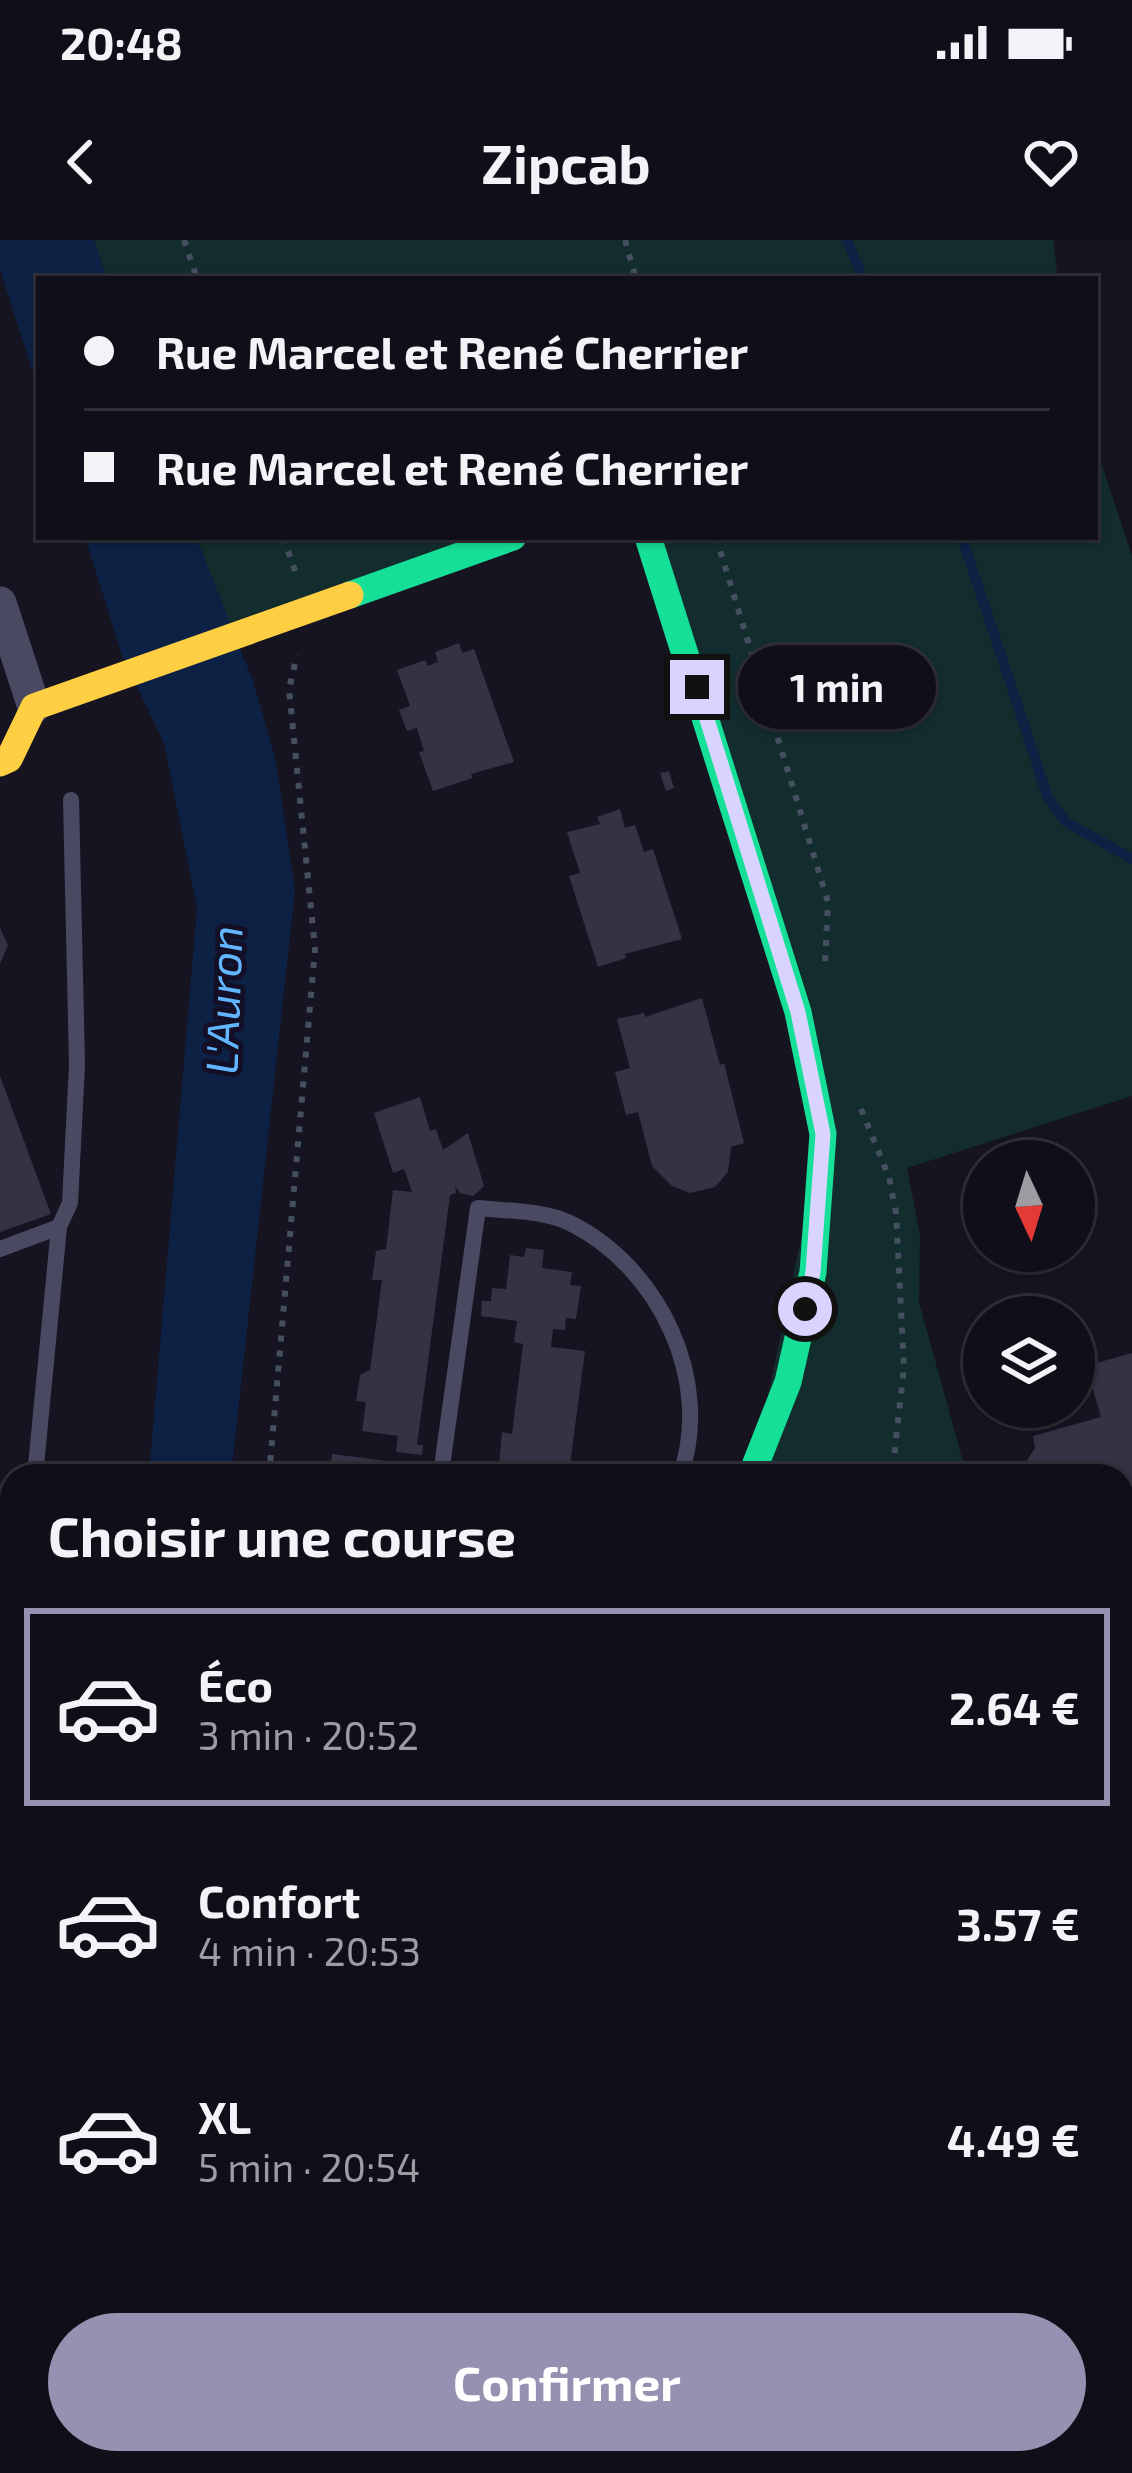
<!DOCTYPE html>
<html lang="fr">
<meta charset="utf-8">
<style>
body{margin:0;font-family:"Exo 2",sans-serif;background:#1e1d26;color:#f1f3f6;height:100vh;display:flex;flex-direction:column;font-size:45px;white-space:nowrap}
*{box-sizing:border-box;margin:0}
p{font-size:39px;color:#9c9ca2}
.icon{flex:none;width:66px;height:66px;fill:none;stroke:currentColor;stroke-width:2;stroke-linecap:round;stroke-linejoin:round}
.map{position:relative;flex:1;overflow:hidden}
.drawer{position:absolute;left:0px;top:1224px;width:1134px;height:1011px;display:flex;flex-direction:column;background:#100f19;border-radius:36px 36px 0 0;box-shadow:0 3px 9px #0004,0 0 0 3px #302f38}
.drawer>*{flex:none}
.top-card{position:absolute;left:36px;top:36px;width:1062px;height:264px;border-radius:0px;box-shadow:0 3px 9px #0004,0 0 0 3px #302f38;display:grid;align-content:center;height:264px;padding:0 48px;background:#100f19}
.needle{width:78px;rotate:176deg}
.controls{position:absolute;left:963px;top:900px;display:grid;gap:24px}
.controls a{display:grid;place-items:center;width:132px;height:132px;border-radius:50%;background:#100f19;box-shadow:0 3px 9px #0004,0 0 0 3px #302f38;font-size:60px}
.end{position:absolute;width:54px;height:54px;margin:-27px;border:15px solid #d9d4ff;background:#111;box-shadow:0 0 0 6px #111}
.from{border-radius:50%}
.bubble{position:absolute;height:84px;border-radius:42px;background:#100f19;box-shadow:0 3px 9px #0004,0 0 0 3px #302f38;font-size:39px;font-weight:700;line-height:84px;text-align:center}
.top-card b{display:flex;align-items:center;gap:42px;height:114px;font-size:45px}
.top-card b+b{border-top:3px solid #302f38}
.top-card i{width:30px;height:30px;background:#f1f3f6}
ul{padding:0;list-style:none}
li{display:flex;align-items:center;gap:36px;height:198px;margin:0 24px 18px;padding:0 24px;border:6px solid transparent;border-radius:0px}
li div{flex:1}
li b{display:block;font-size:45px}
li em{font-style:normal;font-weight:700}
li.active{border-color:#9591b1}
li>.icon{width:108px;height:108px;stroke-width:1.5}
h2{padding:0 48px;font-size:54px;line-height:144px}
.button{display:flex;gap:24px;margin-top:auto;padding:24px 48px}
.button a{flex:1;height:138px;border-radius:72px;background:#9591b1;color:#fff;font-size:48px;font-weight:700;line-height:138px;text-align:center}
.status{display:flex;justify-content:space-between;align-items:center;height:84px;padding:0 60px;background:#100f19;direction:ltr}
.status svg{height:33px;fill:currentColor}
header{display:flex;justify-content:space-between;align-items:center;height:156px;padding:0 48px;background:#100f19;font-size:54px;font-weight:700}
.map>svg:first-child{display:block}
.green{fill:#132c2d}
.water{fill:#0d2144}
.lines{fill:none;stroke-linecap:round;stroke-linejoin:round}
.stream{stroke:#0d2144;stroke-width:10}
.building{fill:#343243}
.path{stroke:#44505f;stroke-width:6;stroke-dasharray:6 9;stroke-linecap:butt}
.lane{stroke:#4a4962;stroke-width:16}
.street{stroke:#4a4962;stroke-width:33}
.fast{stroke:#16e098;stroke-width:27}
.slow{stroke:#ffcf43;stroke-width:27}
.route{stroke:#d9d4ff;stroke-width:15}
.labels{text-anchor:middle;stroke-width:10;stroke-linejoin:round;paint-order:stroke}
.water-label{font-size:45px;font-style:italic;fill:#62b6ff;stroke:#130f26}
</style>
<div class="status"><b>20:48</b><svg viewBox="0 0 49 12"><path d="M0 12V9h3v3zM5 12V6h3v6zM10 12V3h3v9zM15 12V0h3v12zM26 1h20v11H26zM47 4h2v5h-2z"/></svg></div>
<header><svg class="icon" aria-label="back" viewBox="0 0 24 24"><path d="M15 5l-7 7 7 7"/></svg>Zipcab<svg class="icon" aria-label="heart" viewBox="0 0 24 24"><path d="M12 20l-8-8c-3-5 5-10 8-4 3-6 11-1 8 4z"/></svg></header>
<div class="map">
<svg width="1132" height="2233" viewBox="0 0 1132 2233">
<rect width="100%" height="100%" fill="#161421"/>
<path class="green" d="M94,0h959l5,39h-951z
M1095,204l37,112v540l-225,72 13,67 -1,67 48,174h-216l72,-342 -175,-597h447z
M196,297h317l-280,100z
M1122,1764l10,33v436h-219l-3,-10h212z
M12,2037v186h246l4,10h-262v-192z"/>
<path class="water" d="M0,0h94l13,39h-68v113l-39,-123z
M85,297h111l57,144 22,76 20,133 -64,586h-82l48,-568 -33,-165 -42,-88z
M258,2223h109l2,10h-107z"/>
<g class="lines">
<path class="stream" d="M847,0l16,39
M962,297l86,261 18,24 66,37"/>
</g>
<path class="building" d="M459,403l3,10 12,-4 40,113 -43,12 2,4 -40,13 -14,-39 5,-1 -7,-23 -10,3 -8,-21 11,-4 -13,-36 28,-10 3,6 10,-4 -3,-10z
M669,531l5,17 -8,3 -6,-18z
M620,569l5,19 10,-3 9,27 9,-3 29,90 -57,15 1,4 -28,9 -29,-91 11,-3 -13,-41 33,-8 -3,-7z
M0,688l8,17 -8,19z
M702,758l18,67 4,-2 20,80 -13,4 -3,25 -13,15 -25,6 -18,-7 -20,-20 -14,-54 -12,3 -11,-43 15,-4 -13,-49 27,-6 1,4z
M0,836l51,138 -51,18z
M420,857l10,34 6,-2 7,21 25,-17 16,53 -11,10 -13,-3 -5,-7 1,7 -6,2 -33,250h6l-1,10 -26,-3 2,-16 -36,-5 4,-29 -10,-1 4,-26 10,-5 12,-90h-10l4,-29 10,-2 7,-59 19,2 -8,-23 -11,4 -19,-60z
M526,1008l18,2 -2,18 30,4 -2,13 11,1 -5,33 -10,-1 -1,12 -12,-1 -2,18 34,4 -16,121 -70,-8 3,-32 10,2 11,-90 -9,-2 3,-21 -36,-5 1,-15h9l1,-13 14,1 4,-34 14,2z
M1132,1113v144l-10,2v-23h-105l18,-28 -2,-12 68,-19 -15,-51z
M332,1214l56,7 -2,15h-57z
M0,1667l12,4v134h-12z
M1,1849h10l1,8v105h-12z
M453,2223h65l1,2 -21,5 1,3h-43z
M851,2224l3,9h-29v-1z"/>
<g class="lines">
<path class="path" d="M184,0l13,39
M625,0l11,39
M283,297l13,36
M716,297l112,365 -3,62
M861,869l28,68 7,36 8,154 -12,109
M269,1236l46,-527 -26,-260 8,-34
M1122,2129h10
M1053,2223l3,10"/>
<path class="lane" d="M59,987l11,-24 7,-138 -6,-265
M0,1009l59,-22 -24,249
M443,1219l35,-251c30,3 64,2 92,15 89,44 144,158 110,253
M0,1293l12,1"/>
<path class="street" d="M0,363l34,104
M1122,1420l10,-2
M0,1495l12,1
M910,2223l3,10"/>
<path class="fast" d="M648,297l150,475 25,122 -10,138 -25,110 -37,94
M350,355l163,-58"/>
<path class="slow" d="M0,523l9,-4 25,-52 316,-112"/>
</g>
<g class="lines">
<path class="route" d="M697,447l101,325 25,122 -10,138 -8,37"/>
</g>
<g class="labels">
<g class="water-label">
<text transform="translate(224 760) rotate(-88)" y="16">L'Auron</text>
</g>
</g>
</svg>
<div class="controls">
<a><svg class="needle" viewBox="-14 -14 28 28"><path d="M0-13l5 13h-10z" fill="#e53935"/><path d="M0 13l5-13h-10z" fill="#9c9ca2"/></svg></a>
<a><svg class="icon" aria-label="layers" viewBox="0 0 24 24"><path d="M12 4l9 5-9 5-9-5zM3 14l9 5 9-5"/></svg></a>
</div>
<i class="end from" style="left:805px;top:1069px"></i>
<i class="end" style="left:697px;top:447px"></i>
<div class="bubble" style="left:738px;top:405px;width:198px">1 min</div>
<div class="top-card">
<b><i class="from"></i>Rue Marcel et René Cherrier</b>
<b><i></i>Rue Marcel et René Cherrier</b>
</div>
<section class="drawer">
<h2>Choisir une course</h2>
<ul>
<li class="active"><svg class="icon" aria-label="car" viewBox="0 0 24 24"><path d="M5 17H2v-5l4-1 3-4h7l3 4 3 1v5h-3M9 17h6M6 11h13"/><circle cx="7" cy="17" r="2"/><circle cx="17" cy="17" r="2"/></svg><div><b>Éco</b><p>3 min · 20:52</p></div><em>2.64 €</em></li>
<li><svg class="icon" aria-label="car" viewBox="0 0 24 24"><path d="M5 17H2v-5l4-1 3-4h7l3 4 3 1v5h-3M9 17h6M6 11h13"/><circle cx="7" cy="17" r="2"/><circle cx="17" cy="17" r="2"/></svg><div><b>Confort</b><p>4 min · 20:53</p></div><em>3.57 €</em></li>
<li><svg class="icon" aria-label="car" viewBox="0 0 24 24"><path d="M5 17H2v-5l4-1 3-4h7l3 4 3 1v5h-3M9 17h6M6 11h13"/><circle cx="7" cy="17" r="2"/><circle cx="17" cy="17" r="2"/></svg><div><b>XL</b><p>5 min · 20:54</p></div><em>4.49 €</em></li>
</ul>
<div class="button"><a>Confirmer</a></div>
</section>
</div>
